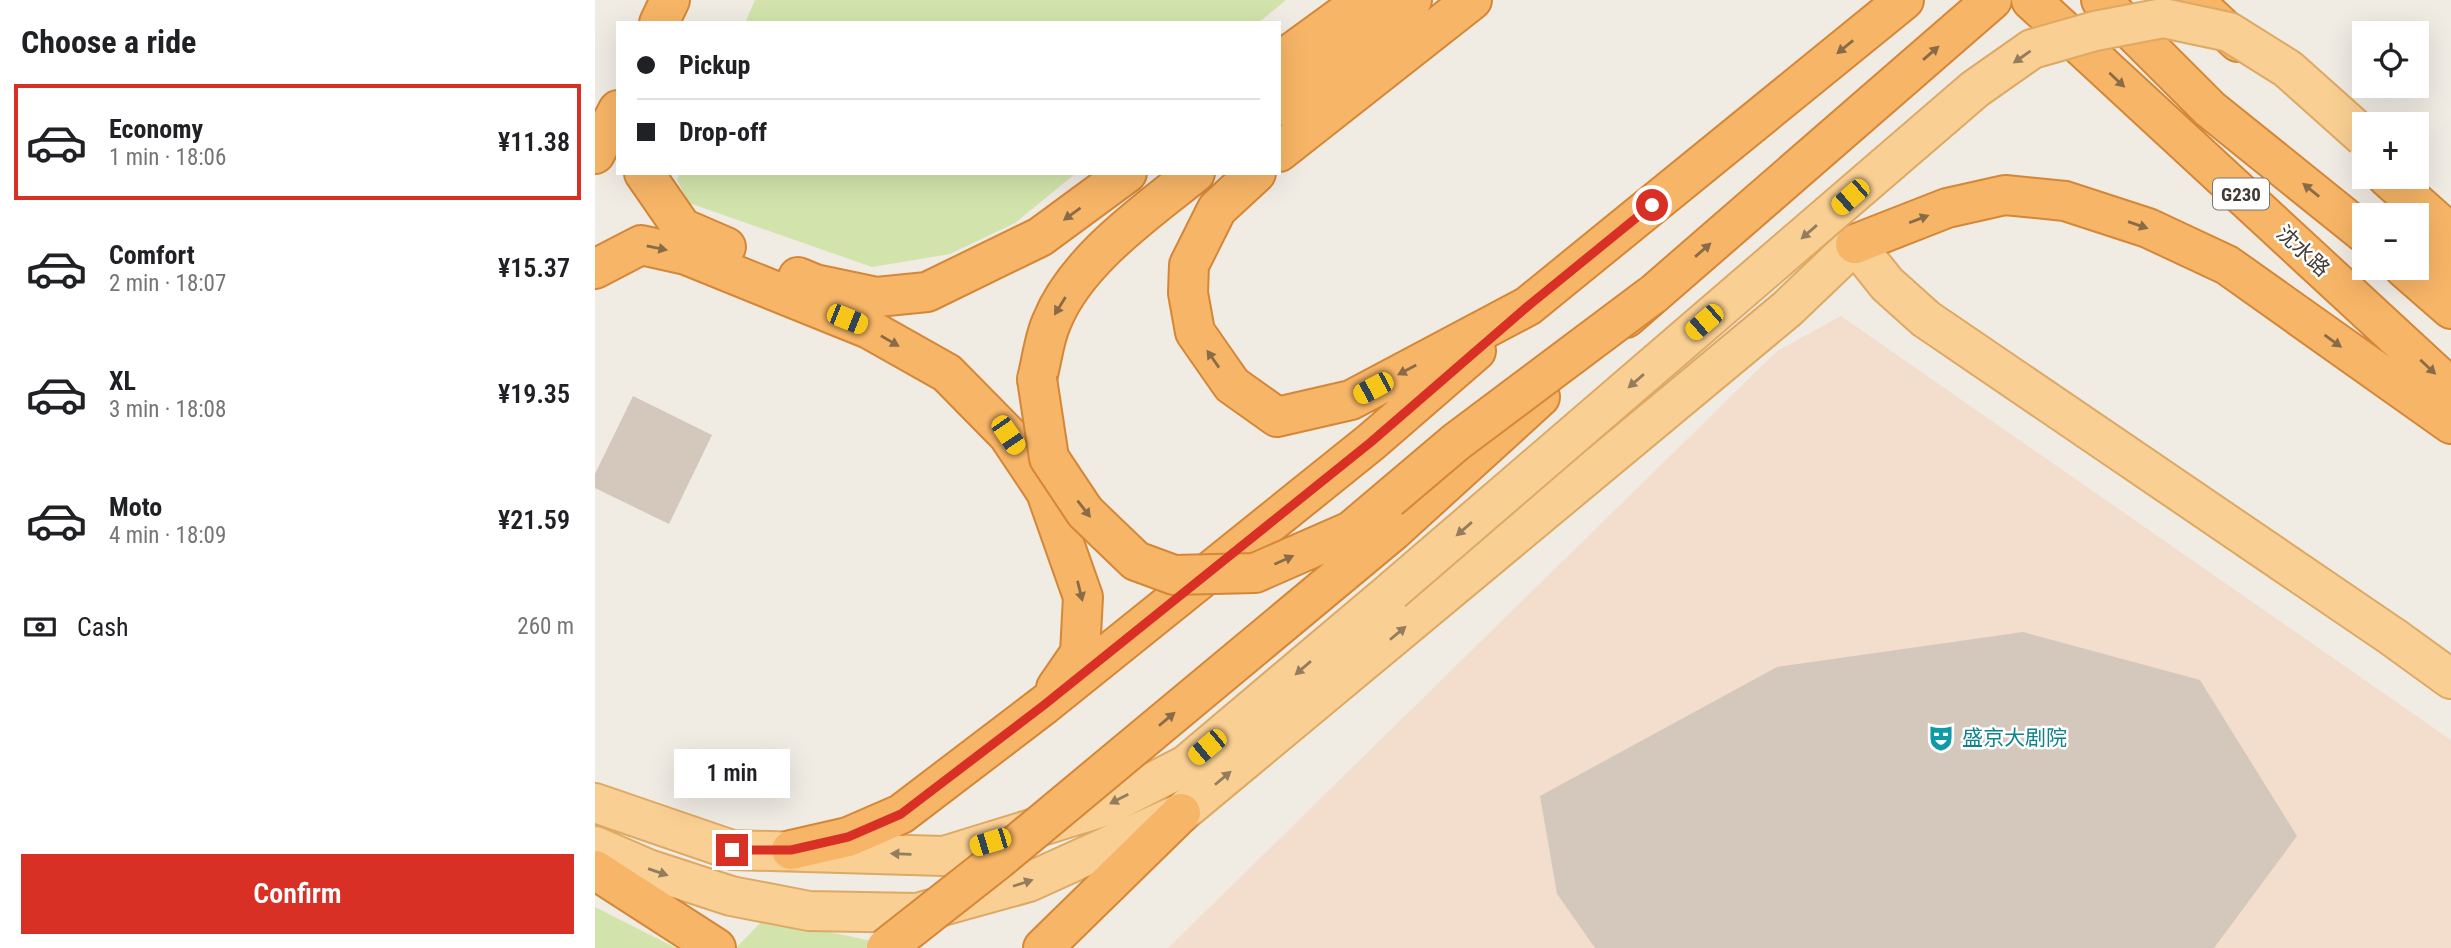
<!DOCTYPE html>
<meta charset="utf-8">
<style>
body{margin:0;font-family:"Roboto Condensed","Noto Sans SC",sans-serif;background:#f2f2f2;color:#202124;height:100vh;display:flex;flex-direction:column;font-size:26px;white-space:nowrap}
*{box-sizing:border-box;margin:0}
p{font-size:23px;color:#757577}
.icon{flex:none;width:38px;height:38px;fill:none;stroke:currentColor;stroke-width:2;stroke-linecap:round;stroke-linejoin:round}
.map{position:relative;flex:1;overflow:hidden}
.sheet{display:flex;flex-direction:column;background:#fff;width:595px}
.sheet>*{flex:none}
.hud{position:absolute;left:21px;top:21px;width:665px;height:154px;border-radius:0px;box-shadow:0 7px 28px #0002;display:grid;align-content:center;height:154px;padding:0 21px;background:#fff}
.controls{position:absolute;left:1757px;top:21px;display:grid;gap:14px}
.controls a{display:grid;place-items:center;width:77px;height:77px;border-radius:0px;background:#fff;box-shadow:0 7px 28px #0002;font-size:35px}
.end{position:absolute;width:32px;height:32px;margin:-16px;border:9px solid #d93025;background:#fff;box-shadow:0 0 0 4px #fff}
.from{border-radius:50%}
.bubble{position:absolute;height:49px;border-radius:0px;background:#fff;box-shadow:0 7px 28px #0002;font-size:23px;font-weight:600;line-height:49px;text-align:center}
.car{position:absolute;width:21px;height:42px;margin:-21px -10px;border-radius:9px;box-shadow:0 0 5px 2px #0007;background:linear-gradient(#f5c518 24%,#345 0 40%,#f5c518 0 76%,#345 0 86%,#f5c518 0)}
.hud b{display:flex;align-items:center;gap:24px;height:66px;font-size:26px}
.hud b+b{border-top:2px solid #e0e0e0}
.hud i{width:18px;height:18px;background:#202124}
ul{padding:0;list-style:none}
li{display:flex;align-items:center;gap:21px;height:116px;margin:0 14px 10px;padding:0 7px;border:4px solid transparent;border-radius:0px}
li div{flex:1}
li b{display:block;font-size:26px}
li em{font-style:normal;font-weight:600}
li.active{border-color:#d93025}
li>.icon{width:63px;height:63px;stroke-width:1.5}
h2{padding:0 21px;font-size:32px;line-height:84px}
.pay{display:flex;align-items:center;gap:18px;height:77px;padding:0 21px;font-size:26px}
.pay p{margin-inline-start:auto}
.primary-button{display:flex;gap:14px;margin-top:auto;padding:14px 21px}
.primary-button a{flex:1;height:80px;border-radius:0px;background:#d93025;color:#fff;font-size:28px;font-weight:600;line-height:80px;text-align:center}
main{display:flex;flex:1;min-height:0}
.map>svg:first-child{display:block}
.commercial{fill:#f3dece}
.green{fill:#d2e4ac}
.building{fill:#d4c8bc}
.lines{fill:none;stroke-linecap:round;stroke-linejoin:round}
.major-casing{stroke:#dda964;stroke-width:42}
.highway-casing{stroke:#d58738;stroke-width:42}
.major{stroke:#f9cf93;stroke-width:38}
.highway{stroke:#f7b567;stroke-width:38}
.major-bridge-casing{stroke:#dda964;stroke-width:42;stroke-linecap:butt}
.highway-bridge-casing{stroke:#d58738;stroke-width:42;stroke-linecap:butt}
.major-bridge{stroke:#f9cf93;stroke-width:38}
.highway-bridge{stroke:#f7b567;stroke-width:38}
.oneway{fill:#8a6b48}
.oneway2{fill:#947d5e}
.route{stroke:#d93025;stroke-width:9}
.labels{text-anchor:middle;stroke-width:5;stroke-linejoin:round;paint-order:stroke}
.shield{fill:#fff;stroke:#7b7570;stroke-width:2}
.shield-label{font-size:19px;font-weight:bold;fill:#423a33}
.street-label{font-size:21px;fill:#423a33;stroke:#fff}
.culture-label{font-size:21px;fill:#0d838f;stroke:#fff;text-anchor:start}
</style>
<main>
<section class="sheet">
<h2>Choose a ride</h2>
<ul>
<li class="active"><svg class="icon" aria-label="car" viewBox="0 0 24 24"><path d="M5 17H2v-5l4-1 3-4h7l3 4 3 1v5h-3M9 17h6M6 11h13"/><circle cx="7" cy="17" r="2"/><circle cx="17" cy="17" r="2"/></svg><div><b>Economy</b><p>1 min · 18:06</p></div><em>¥11.38</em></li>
<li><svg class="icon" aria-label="car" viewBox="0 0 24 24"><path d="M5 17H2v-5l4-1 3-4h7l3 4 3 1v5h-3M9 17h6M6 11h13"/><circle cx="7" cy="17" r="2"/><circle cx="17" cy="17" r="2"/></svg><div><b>Comfort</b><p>2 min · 18:07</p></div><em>¥15.37</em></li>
<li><svg class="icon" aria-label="car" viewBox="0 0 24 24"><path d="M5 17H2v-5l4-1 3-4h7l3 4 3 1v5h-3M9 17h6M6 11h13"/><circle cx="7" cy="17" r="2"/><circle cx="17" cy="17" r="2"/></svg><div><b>XL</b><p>3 min · 18:08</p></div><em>¥19.35</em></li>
<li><svg class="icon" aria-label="car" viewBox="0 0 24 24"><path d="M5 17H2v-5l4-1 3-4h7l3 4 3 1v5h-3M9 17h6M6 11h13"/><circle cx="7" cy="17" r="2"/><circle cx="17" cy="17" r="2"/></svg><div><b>Moto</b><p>4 min · 18:09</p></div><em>¥21.59</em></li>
</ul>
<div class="pay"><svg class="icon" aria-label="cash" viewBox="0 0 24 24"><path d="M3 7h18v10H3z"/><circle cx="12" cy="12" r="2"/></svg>Cash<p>260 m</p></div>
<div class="primary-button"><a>Confirm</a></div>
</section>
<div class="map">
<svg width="1856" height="948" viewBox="0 0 1856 948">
<rect width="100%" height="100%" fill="#f0ebe3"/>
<path class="commercial" d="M1246,316l610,424v208h-1283l609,-597z"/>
<path class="green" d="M160,0h531l-28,23h-513z
M85,173h396l-61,50 -65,31 -78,13 -183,-64 -12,-23z
M0,907l81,41h-81z
M170,918l139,30h-168z"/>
<path class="building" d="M38,396l79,39 -43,89 -74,-36v-14z
M1428,632l177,48 97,156 -83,112h-619l-38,-54 -17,-98 237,-129z"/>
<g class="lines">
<defs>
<path id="major" d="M0,803l137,47 212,6 162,-50 80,-41 206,-174
M0,846l53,23 83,27 78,15 108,2 112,-31 152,-69 606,-504 68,-65 32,40 39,35 467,318 58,42"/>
<path id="highway" d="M1436,0l420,388
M1506,0l109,109 154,124
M1598,0l45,42
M64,23l11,-23
M684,62l85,-62
M684,106l133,-106
M684,152l193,-152
M0,154l23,-44
M49,173l38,55 44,19
M661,173l-39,36 -28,56 -1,28 7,39 37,53 45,32 74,-17 177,-94 376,-306
M1792,177l64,57
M1260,244l92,-36 58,-13 60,6 83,27 79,37 224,159
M1822,254l34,15
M1809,268l47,41
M0,269l46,-24 45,10 183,74 78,44 61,62 38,57 37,105 -3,56 -24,35
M203,277l17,7 62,13 50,-5 113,-55 87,-64
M1031,318l366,-318
M442,379c5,-19 7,-41 15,-58 24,-60 94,-109 143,-148
M798,531l147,-134
M196,850l57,-13 53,-23 143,-109 327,-263 105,-91
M0,870l121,78
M448,948l138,-135"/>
</defs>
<use href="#major" class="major-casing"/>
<use href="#highway" class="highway-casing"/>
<use href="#major" class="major"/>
<use href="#highway" class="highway"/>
<defs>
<path id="major-bridge" d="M797,591l583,-502 57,-40 63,-18 68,-13 66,14 59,37 76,68"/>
<path id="highway-bridge" d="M442,379l12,79 36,54 51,49 38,14 81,-2 96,-42 105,-89 196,-147
M291,948l113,-89 394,-328"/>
</defs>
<use href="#major-bridge" class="major-bridge-casing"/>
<use href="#highway-bridge" class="highway-bridge-casing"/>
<use href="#major-bridge" class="major-bridge"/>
<use href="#highway-bridge" class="highway-bridge"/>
</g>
<defs><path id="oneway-solid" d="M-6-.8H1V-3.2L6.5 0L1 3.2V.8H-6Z" transform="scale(1.75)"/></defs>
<g class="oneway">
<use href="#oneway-solid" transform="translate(1250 47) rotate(141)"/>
<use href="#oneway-solid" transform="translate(1336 53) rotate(-41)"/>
<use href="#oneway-solid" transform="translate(1522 80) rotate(43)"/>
<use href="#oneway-solid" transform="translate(1716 190) rotate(-141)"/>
<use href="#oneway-solid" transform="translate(477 214) rotate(144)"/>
<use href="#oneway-solid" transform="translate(1324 219) rotate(-21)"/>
<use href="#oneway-solid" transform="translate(1543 225) rotate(19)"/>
<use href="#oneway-solid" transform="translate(62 248) rotate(12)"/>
<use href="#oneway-solid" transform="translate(1108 250) rotate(-41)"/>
<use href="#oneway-solid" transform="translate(465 306) rotate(122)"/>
<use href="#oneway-solid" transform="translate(295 341) rotate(30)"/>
<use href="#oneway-solid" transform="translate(1738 341) rotate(36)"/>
<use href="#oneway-solid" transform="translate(618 359) rotate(-125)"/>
<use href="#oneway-solid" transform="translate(1833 367) rotate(43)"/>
<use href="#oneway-solid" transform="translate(812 370) rotate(152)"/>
<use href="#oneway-solid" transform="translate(489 509) rotate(52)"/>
<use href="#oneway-solid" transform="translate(689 560) rotate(-24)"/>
<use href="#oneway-solid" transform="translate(485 591) rotate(76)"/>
<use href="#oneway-solid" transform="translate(572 719) rotate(-40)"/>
</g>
<g class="oneway2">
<use href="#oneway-solid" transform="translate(1427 57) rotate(145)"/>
<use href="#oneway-solid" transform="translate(1214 232) rotate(139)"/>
<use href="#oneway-solid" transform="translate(1041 381) rotate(139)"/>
<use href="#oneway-solid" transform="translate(869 529) rotate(139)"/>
<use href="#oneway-solid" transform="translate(803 633) rotate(-40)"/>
<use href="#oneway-solid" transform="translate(708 668) rotate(139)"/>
<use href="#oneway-solid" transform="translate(628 778) rotate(-40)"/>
<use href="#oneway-solid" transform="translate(524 799) rotate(153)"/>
<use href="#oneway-solid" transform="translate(306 854) rotate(-178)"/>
<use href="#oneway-solid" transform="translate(63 872) rotate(19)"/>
<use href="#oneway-solid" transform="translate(428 883) rotate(-18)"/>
</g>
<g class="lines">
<path class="route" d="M137,850h59l57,-13 53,-23 143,-109 327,-263 157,-136 124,-101"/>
</g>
<defs>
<symbol id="theatre-bare" viewBox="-9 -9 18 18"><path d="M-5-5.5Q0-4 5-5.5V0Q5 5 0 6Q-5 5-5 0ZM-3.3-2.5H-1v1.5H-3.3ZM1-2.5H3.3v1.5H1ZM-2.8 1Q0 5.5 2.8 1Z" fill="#0f9aa8" stroke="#fff" stroke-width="2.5" paint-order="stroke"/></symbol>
</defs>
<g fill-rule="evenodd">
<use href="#theatre-bare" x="1327" y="719" width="38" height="38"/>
</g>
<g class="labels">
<rect class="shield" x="1618" y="178.5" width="56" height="31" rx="5"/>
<g class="shield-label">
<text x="1646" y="201">G230</text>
</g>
<g class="street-label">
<text transform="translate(1708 251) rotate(43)" y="7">沈水路</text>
</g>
<g class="culture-label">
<text x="1367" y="745">盛京大剧院</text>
</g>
</g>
</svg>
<div class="controls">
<a><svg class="icon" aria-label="locate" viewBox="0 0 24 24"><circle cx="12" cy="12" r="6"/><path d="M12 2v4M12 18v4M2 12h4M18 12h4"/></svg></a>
<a>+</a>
<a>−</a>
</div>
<i class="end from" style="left:1057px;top:205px"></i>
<i class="end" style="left:137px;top:850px"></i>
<div class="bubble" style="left:79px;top:749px;width:116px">1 min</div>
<i class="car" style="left:1255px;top:197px;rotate:229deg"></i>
<i class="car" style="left:252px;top:319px;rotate:112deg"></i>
<i class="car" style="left:1109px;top:322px;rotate:229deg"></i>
<i class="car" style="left:778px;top:388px;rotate:242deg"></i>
<i class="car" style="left:413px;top:435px;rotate:146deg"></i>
<i class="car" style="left:612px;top:747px;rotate:230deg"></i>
<i class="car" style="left:395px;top:842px;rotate:253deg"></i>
<div class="hud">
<b><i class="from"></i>Pickup</b>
<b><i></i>Drop-off</b>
</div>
</div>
</main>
